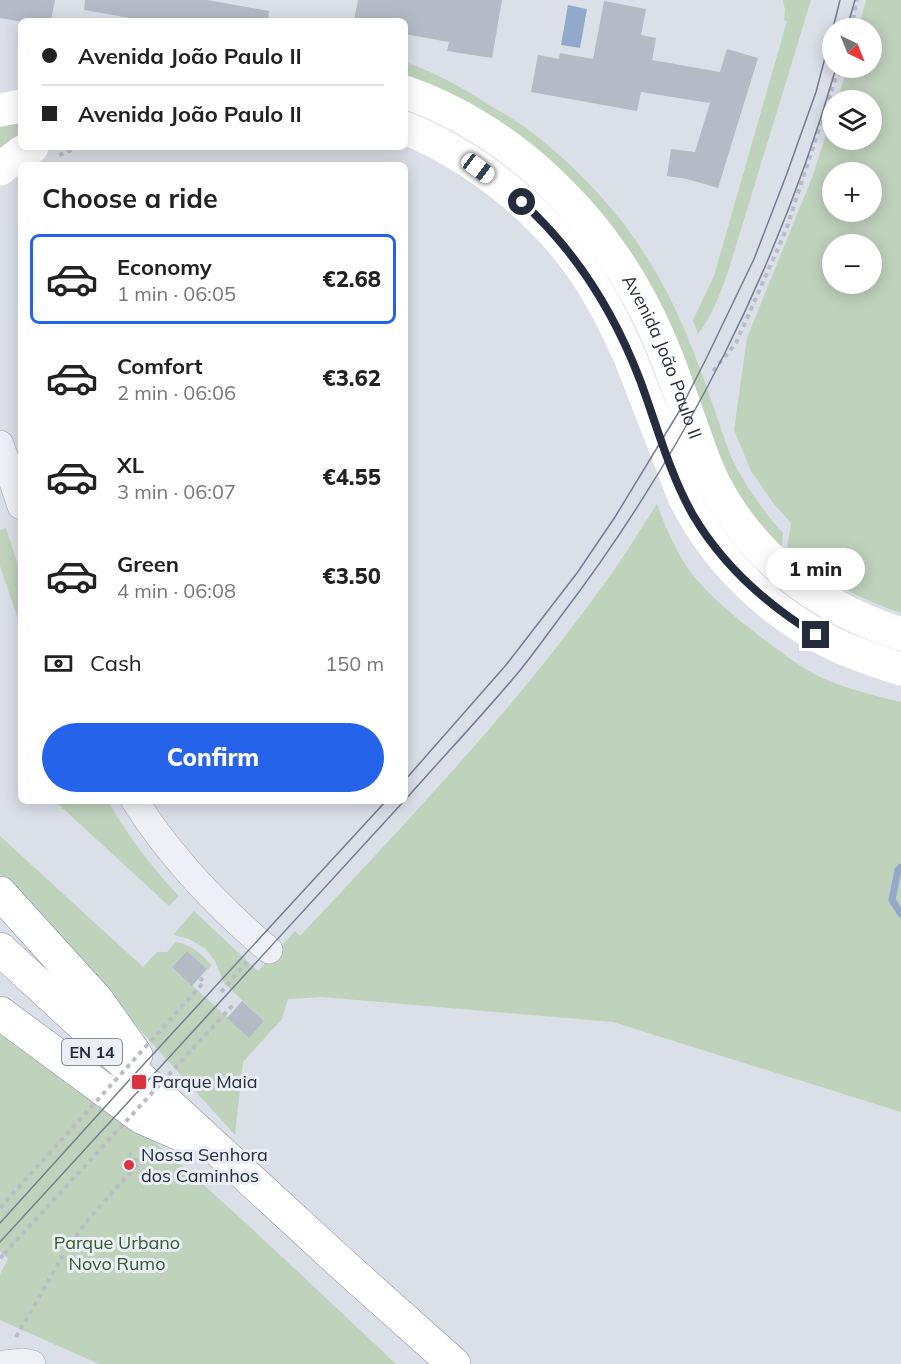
<!DOCTYPE html>
<meta charset="utf-8">
<style>
body{margin:0;font-family:Mulish,sans-serif;background:#f2f2f2;color:#222;height:100vh;display:flex;flex-direction:column;font-size:22px;white-space:nowrap}
*{box-sizing:border-box;margin:0}
p{font-size:20px;color:#767676}
.icon{flex:none;width:33px;height:33px;fill:none;stroke:currentColor;stroke-width:2;stroke-linecap:round;stroke-linejoin:round}
.map{position:relative;flex:1;overflow:hidden}
.details{position:absolute;left:18px;top:162px;width:390px;height:642px;display:flex;flex-direction:column;background:#fff;border-radius:9px;box-shadow:0 3px 15px #0003}
.details>*{flex:none}
.guide{position:absolute;left:18px;top:18px;width:390px;height:132px;border-radius:9px;box-shadow:0 3px 15px #0003;display:grid;align-content:center;height:132px;padding:0 24px;background:#fff}
.needle{width:39px;rotate:137deg}
.tools{position:absolute;left:822px;top:18px;display:grid;gap:12px}
.tools a{display:grid;place-items:center;width:60px;height:60px;border-radius:50%;background:#fff;box-shadow:0 3px 15px #0003;font-size:30px}
.end{position:absolute;width:27px;height:27px;margin:-14px;border:8px solid #242c3e;background:#fff;box-shadow:0 0 0 3px #fff}
.from{border-radius:50%}
.bubble{position:absolute;height:42px;border-radius:21px;background:#fff;box-shadow:0 3px 15px #0003;font-size:20px;font-weight:800;line-height:42px;text-align:center}
.car{position:absolute;width:18px;height:36px;margin:-18px -9px;border-radius:8px;box-shadow:0 0 4px 2px #0007;background:linear-gradient(#fff 24%,#345 0 40%,#fff 0 76%,#345 0 86%,#fff 0)}
.guide b{display:flex;align-items:center;gap:21px;height:57px;font-size:22px}
.guide b+b{border-top:2px solid #e0e0e0}
.guide i{width:15px;height:15px;background:#222}
ul{padding:0;list-style:none}
li{display:flex;align-items:center;gap:18px;height:90px;margin:0 12px 9px;padding:0 12px;border:3px solid transparent;border-radius:9px}
li div{flex:1}
li b{display:block;font-size:22px}
li em{font-style:normal;font-weight:800}
li.selected{border-color:#2563eb}
li>.icon{width:54px;height:54px;stroke-width:1.5}
h2{padding:0 24px;font-size:27px;line-height:72px}
.pay{display:flex;align-items:center;gap:15px;height:66px;padding:0 24px;font-size:22px}
.pay p{margin-inline-start:auto}
.primary-button{display:flex;gap:12px;margin-top:auto;padding:12px 24px}
.primary-button a{flex:1;height:69px;border-radius:36px;background:#2563eb;color:#fff;font-size:24px;font-weight:800;line-height:69px;text-align:center}
.map>svg:first-child{display:block}
.green{fill:#bfd2bc;fill-rule:evenodd}
.water{fill:#92a9cb}
.lines{fill:none;stroke-linecap:round;stroke-linejoin:round}
.stream{stroke:#92a9cb;stroke-width:7}
.building{fill:#b5bac7}
.street-casing{stroke:#a0a6b1;stroke-width:28}
.highway-casing{stroke:#818b9f;stroke-width:34}
.path{stroke:#b9bdc5;stroke-width:4;stroke-dasharray:4.5 4.5;stroke-linecap:butt}
.street{stroke:#eef0f5;stroke-width:27}
.secondary{stroke:#fff;stroke-width:33}
.highway{stroke:#fff;stroke-width:33}
.tram{stroke:#737d92;stroke-width:1.5}
.path-bridge{stroke:#b9bdc5;stroke-width:4;stroke-dasharray:4.5 4.5;stroke-linecap:butt}
.route{stroke:#242c3e;stroke-width:8}
.poi-dot{fill:#da333f;stroke:#eaeef5;stroke-width:2}
.labels{text-anchor:middle;stroke-width:6;stroke-linejoin:round;paint-order:stroke}
.shield{fill:#eaeef5;stroke:#5f6675;stroke-width:1.5}
.shield-label{font-size:16px;font-weight:bold;fill:#242c3e}
.street-label{font-size:18px;fill:#242c3e;stroke:#eaeef5}
.poi-label{font-size:18px;fill:#242c3e;stroke:#eaeef5;text-anchor:start}
.park-label{font-size:18px;fill:#355b30;stroke:#eaeef5}
</style>
<div class="map">
<svg width="901" height="1364" viewBox="0 0 901 1364">
<rect width="100%" height="100%" fill="#dbdfe7"/>
<path class="green" d="M783,0h28l-83,272c-8,22 -16,44 -30,62l-5,-14 21,-44 73,-255 -3,-1 1,-10z
M866,0h35v613c-43,-15 -80,-34 -114,-65l4,-25 -17,-19 -23,-33 -17,-41 13,-92 66,-163 19,-60v25h40v-40h-35l11,-32h24v-40h-13zM832,172h40v40h-40zM832,244h40v40h-40z
M405,62c29,10 55,24 81,41 18,11 37,21 53,35 50,40 93,89 123,145 30,55 48,115 69,174 14,28 31,53 52,76l-2,17 -19,-20 -37,-56 -76,-187 -244,-211z
M20,123l1,14 -21,11v-21z
M657,504c8,23 24,58 40,76 18,21 40,38 61,55 22,16 43,34 69,45 23,10 49,16 74,22v410l-288,-90 -291,-25 -34,2 -6,20 -39,43 -8,73 -235,-260v-39l143,131 14,-15h10l9,-10c16,3 25,11 35,23l-3,5 -21,-19 -15,16 77,70 15,-16 -40,-38 -9,-22 -9,-12 -17,-10 -16,-4 21,-24 64,60 37,-40 5,5c104,-111 210,-222 299,-345 21,-28 39,-58 58,-87z
M6,528l15,47v53l-21,-62v-36z
M55,801h53c19,34 44,67 71,95l-10,10z
M0,1026c55,41 112,80 164,124 80,69 155,142 232,214h-297l-99,-44v-46l8,-15 -8,-8z"/>
<path class="water" d="M568,5l19,4 -7,39 -19,-3z"/>
<g class="lines">
<path class="stream" d="M901,867l-3,3 -6,30 9,14"/>
</g>
<path class="building" d="M0,0h55l-4,21h-34l-17,-3z
M85,0h122l62,11 -1,10h-121l-63,-11z
M358,0h144l-10,58 -45,-7 2,-9 -44,-8v-13h-51z
M604,1l42,8 -5,26 15,3 -4,22 68,12 7,-23 31,9 -40,130 -31,-9 -20,-3 4,-27 24,3 15,-49 -69,-11 -4,19 -106,-19 7,-37 21,4 1,-6 33,6z
M187,951l20,18 -15,17 -20,-19z
M242,1001l22,20 -15,17 -22,-20z"/>
<g class="lines">
<defs>
<path id="street" d="M0,444l21,62
M135,801c36,57 82,105 134,149
M5,1364l18,-2 9,2"/>
<path id="highway" d="M0,893l97,107 39,55
M0,949l341,314 113,101
M0,1013l141,104 43,19"/>
</defs>
<use href="#street" class="street-casing"/>
<use href="#highway" class="highway-casing"/>
<path class="path" d="M851,28l6,-28
M59,155l20,-8
M713,371l23,-28 50,-113 53,-162
M221,992l26,-30
M0,1258l4,-4
M16,1337l49,-85 21,-30 53,-59 -10,-10"/>
<use href="#street" class="street"/>
<g class="secondary">
<path id="s1" d="M405,92c105,37 193,122 242,221 19,37 32,78 46,117 6,16 11,32 18,47 38,79 108,131 190,157"/>
<path d="M0,110l21,-4"/>
<path d="M405,128c76,31 151,93 192,164 13,21 23,43 33,65l55,142c33,64 86,115 151,146 21,10 43,17 65,24"/>
<path d="M0,169l22,-17 10,-5"/>
</g>
<use href="#highway" class="highway"/>
<path class="tram" d="M833,28l7,-28
M847,28l8,-28
M405,780l101,-115 71,-92 38,-56 65,-107 26,-51 48,-100 32,-83 30,-84 16,-61
M405,800c37,-42 76,-83 112,-126 15,-18 29,-38 44,-58 125,-164 218,-350 275,-548
M0,1223l132,-146 254,-276
M0,1242l404,-441"/>
<path class="path-bridge" d="M0,1208l204,-226 -4,-4
M4,1254l227,-247 3,3"/>
</g>
<g class="lines">
<path class="route" d="M522,202c54,49 92,110 118,178 16,43 30,95 53,135 30,51 73,89 123,120"/>
</g>
<g class="poi-dot">
<rect x="131" y="1074" width="16" height="16" rx="3"/>
<circle cx="129" cy="1165" r="6"/>
</g>
<g class="labels">
<rect class="shield" x="62" y="1039" width="60" height="26" rx="4.5"/>
<g class="shield-label">
<text x="92" y="1058">EN 14</text>
</g>
<g class="street-label">
<text dy="6" stroke="none"><textPath href="#s1" startOffset="382">Avenida João Paulo II</textPath></text>
</g>
<g class="poi-label">
<text x="152" y="1088">Parque Maia</text>
<text x="141" y="1161">Nossa Senhora<tspan x="141" dy="21">dos Caminhos</tspan></text>
</g>
<g class="park-label">
<text x="117" y="1249">Parque Urbano<tspan x="117" dy="21">Novo Rumo</tspan></text>
</g>
</g>
</svg>
<div class="tools">
<a><svg class="needle" viewBox="-14 -14 28 28"><path d="M0-13l5 13h-10z" fill="#e53935"/><path d="M0 13l5-13h-10z" fill="#767676"/></svg></a>
<a><svg class="icon" aria-label="layers" viewBox="0 0 24 24"><path d="M12 4l9 5-9 5-9-5zM3 14l9 5 9-5"/></svg></a>
<a>+</a>
<a>−</a>
</div>
<i class="end from" style="left:522px;top:202px"></i>
<i class="end" style="left:816px;top:635px"></i>
<div class="bubble" style="left:766px;top:548px;width:99px">1 min</div>
<i class="car" style="left:478px;top:168px;rotate:127deg"></i>
<div class="guide">
<b><i class="from"></i>Avenida João Paulo II</b>
<b><i></i>Avenida João Paulo II</b>
</div>
<section class="details">
<h2>Choose a ride</h2>
<ul>
<li class="selected"><svg class="icon" aria-label="car" viewBox="0 0 24 24"><path d="M5 17H2v-5l4-1 3-4h7l3 4 3 1v5h-3M9 17h6M6 11h13"/><circle cx="7" cy="17" r="2"/><circle cx="17" cy="17" r="2"/></svg><div><b>Economy</b><p>1 min · 06:05</p></div><em>€2.68</em></li>
<li><svg class="icon" aria-label="car" viewBox="0 0 24 24"><path d="M5 17H2v-5l4-1 3-4h7l3 4 3 1v5h-3M9 17h6M6 11h13"/><circle cx="7" cy="17" r="2"/><circle cx="17" cy="17" r="2"/></svg><div><b>Comfort</b><p>2 min · 06:06</p></div><em>€3.62</em></li>
<li><svg class="icon" aria-label="car" viewBox="0 0 24 24"><path d="M5 17H2v-5l4-1 3-4h7l3 4 3 1v5h-3M9 17h6M6 11h13"/><circle cx="7" cy="17" r="2"/><circle cx="17" cy="17" r="2"/></svg><div><b>XL</b><p>3 min · 06:07</p></div><em>€4.55</em></li>
<li><svg class="icon" aria-label="car" viewBox="0 0 24 24"><path d="M5 17H2v-5l4-1 3-4h7l3 4 3 1v5h-3M9 17h6M6 11h13"/><circle cx="7" cy="17" r="2"/><circle cx="17" cy="17" r="2"/></svg><div><b>Green</b><p>4 min · 06:08</p></div><em>€3.50</em></li>
</ul>
<div class="pay"><svg class="icon" aria-label="cash" viewBox="0 0 24 24"><path d="M3 7h18v10H3z"/><circle cx="12" cy="12" r="2"/></svg>Cash<p>150 m</p></div>
<div class="primary-button"><a>Confirm</a></div>
</section>
</div>
